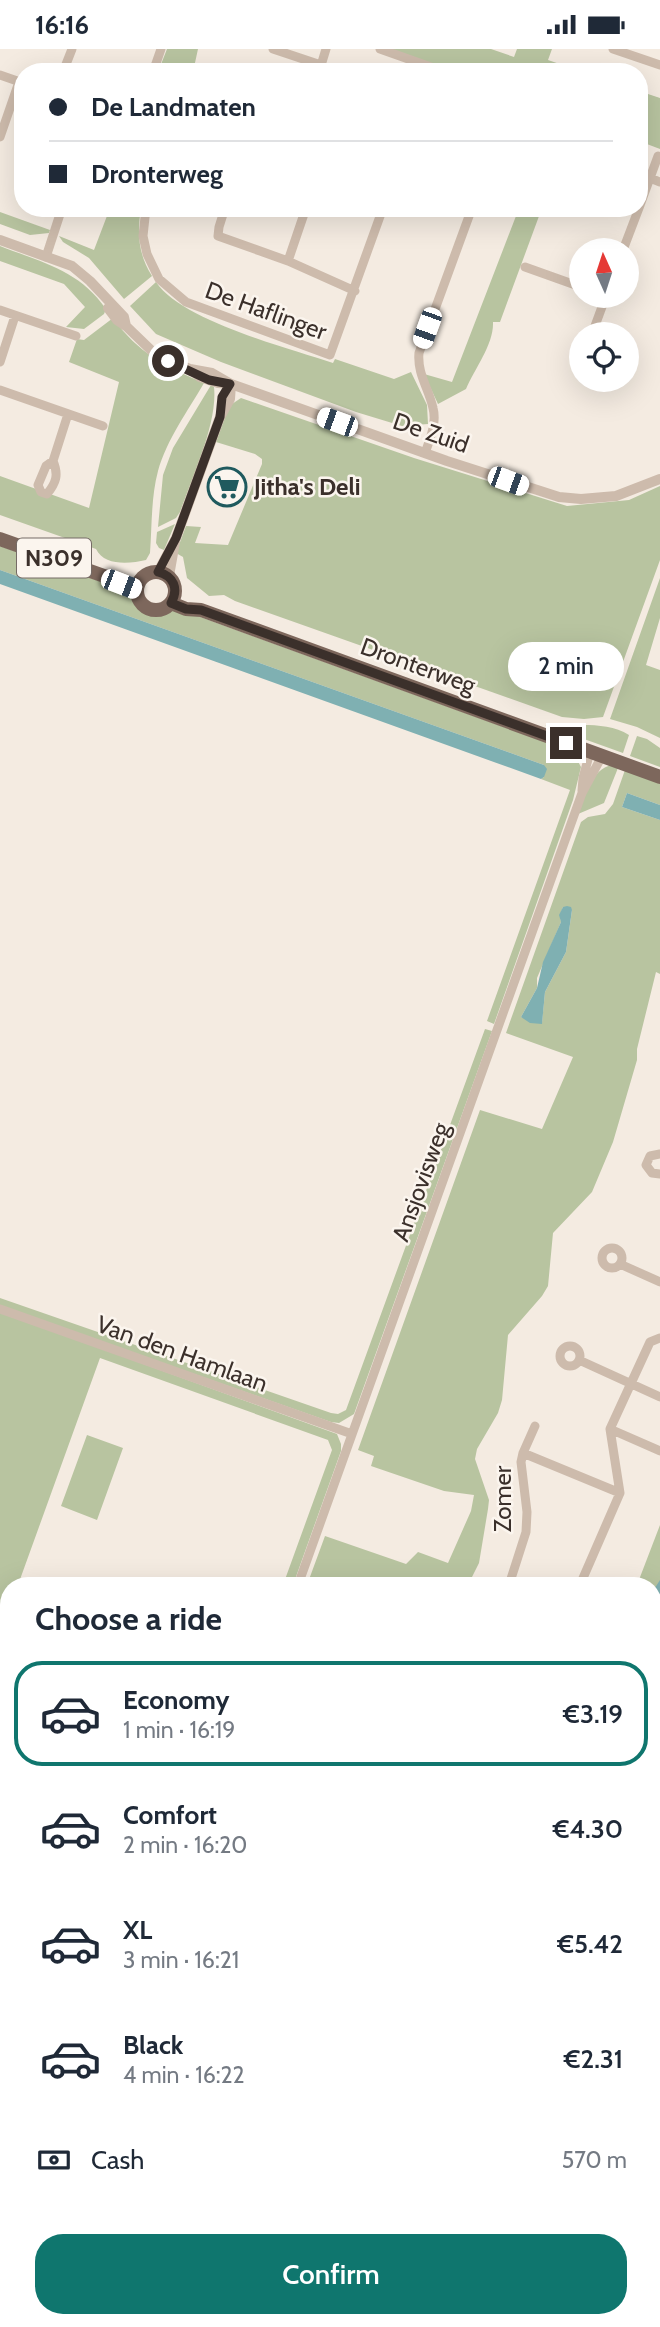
<!DOCTYPE html>
<meta charset="utf-8">
<style>
body{margin:0;font-family:Cabin,sans-serif;background:#f2f2f3;color:#1f2937;height:100vh;display:flex;flex-direction:column;font-size:26px;white-space:nowrap}
*{box-sizing:border-box;margin:0}
p{font-size:23px;color:#747a83}
.icon{flex:none;width:38px;height:38px;fill:none;stroke:currentColor;stroke-width:2;stroke-linecap:round;stroke-linejoin:round}
.map{position:relative;flex:1;overflow:hidden}
.details{position:absolute;left:0px;top:1528px;width:662px;height:751px;display:flex;flex-direction:column;background:#fff;border-radius:28px 28px 0 0;box-shadow:0 7px 28px #0002}
.details>*{flex:none}
.guide{position:absolute;left:14px;top:14px;width:634px;height:154px;border-radius:28px;box-shadow:0 7px 28px #0002;display:grid;align-content:center;height:154px;padding:0 35px;background:#fff}
.needle{width:46px;rotate:357deg}
.buttons{position:absolute;left:569px;top:189px;display:grid;gap:14px}
.buttons a{display:grid;place-items:center;width:70px;height:70px;border-radius:50%;background:#fff;box-shadow:0 7px 28px #0002;font-size:35px}
.end{position:absolute;width:32px;height:32px;margin:-16px;border:9px solid #3b302b;background:#fff;box-shadow:0 0 0 4px #fff}
.from{border-radius:50%}
.bubble{position:absolute;height:49px;border-radius:24px;background:#fff;box-shadow:0 7px 28px #0002;font-size:23px;font-weight:600;line-height:49px;text-align:center}
.car{position:absolute;width:21px;height:42px;margin:-21px -10px;border-radius:9px;box-shadow:0 0 5px 2px #0007;background:linear-gradient(#fff 24%,#345 0 40%,#fff 0 76%,#345 0 86%,#fff 0)}
.guide b{display:flex;align-items:center;gap:24px;height:66px;font-size:26px}
.guide b+b{border-top:2px solid #e0e1e3}
.guide i{width:18px;height:18px;background:#1f2937}
ul{padding:0;list-style:none}
li{display:flex;align-items:center;gap:21px;height:105px;margin:0 14px 10px;padding:0 21px;border:4px solid transparent;border-radius:28px}
li div{flex:1}
li b{display:block;font-size:26px}
li em{font-style:normal;font-weight:600}
li.current{border-color:#0f766e}
li>.icon{width:63px;height:63px;stroke-width:1.5}
h2{padding:0 35px;font-size:32px;line-height:84px}
.pay{display:flex;align-items:center;gap:18px;height:77px;padding:0 35px;font-size:26px}
.pay p{margin-inline-start:auto}
.button{display:flex;gap:14px;margin-top:auto;padding:14px 35px}
.button a{flex:1;height:80px;border-radius:28px;background:#0f766e;color:#fff;font-size:28px;font-weight:600;line-height:80px;text-align:center}
.status{display:flex;justify-content:space-between;align-items:center;height:49px;padding:0 35px;background:#fff;direction:ltr}
.status svg{height:19px;fill:currentColor}
.map>svg:first-child{display:block}
.green{fill:#b8c4a0;fill-rule:evenodd}
.water{fill:#7fb0b2}
.lines{fill:none;stroke-linecap:round;stroke-linejoin:round}
.minor{stroke:#cdbbac;stroke-width:9}
.tertiary{stroke:#cdbbac;stroke-width:10}
.primary{stroke:#7d675c;stroke-width:14}
.route{stroke:#3b302b;stroke-width:9}
.labels{text-anchor:middle;stroke-width:5;stroke-linejoin:round;paint-order:stroke}
.shield{fill:#fbf5ee;stroke:#756b66;stroke-width:2}
.shield-label{font-size:23px;font-weight:bold;fill:#3b302b}
.street-label{font-size:24px;fill:#3b302b;stroke:#fbf5ee}
.poi-label{font-size:24px;font-weight:bold;fill:#3b302b;stroke:#fbf5ee;text-anchor:start}
</style>
<div class="status"><b>16:16</b><svg viewBox="0 0 49 12"><path d="M0 12V9h3v3zM5 12V6h3v6zM10 12V3h3v9zM15 12V0h3v12zM26 1h20v11H26zM47 4h2v5h-2z"/></svg></div>
<div class="map">
<svg width="660" height="2278" viewBox="0 0 660 2278">
<rect width="100%" height="100%" fill="#f4ebe1"/>
<path class="green" d="M167,0h31l-5,23h-35z
M388,0h103l23,8 3,-8h35l-4,11 35,12h-127z
M639,42l21,7v51l-21,-8z
M110,159h31c-4,25 -3,46 11,68l-28,23 -35,-41 -26,-16 -4,-6 35,14z
M516,159h26l-42,114h-7c1,22 -18,46 -27,67l-28,15 -14,-30 28,8 64,-166z
M0,163l50,18 -1,3 -19,2 -30,-11z
M0,197c43,17 79,24 106,63l-2,5 -20,15 -18,-2 19,-20 -21,-23 -64,-23z
M156,233c26,39 132,66 177,81l2,-4 59,20 17,-7 16,33 1,19 -26,2 -46,-14 -135,-50 -65,-28 -26,-28z
M113,269c25,35 53,49 91,65 -16,28 -37,56 -46,88 -7,26 -6,55 -8,82l-4,7c-17,4 -42,6 -50,-11l-96,-34v-39l89,32 30,-126 -50,-20 8,-23 7,1z
M211,336l3,2c4,35 -22,91 -34,125l-4,6 -18,9 5,-52 10,-27z
M241,349l173,60 153,48 62,-6 31,-14v74l-57,157 -19,2 -22,-2 -327,-116 -11,-6 -15,1 -22,-18 -4,-21 -7,-4 10,-27 15,1 -6,16 33,2 34,-81v-5l-7,-5 -39,-12 13,-36z
M175,475l-11,26 -5,-2 -3,-5 1,-11z
M0,497l130,46c3,5 6,11 10,15 12,12 27,3 41,3l392,142 8,15 -8,33 -79,224 -7,-3 83,-231 -29,-11 3,-2v-12l-544,-195z
M660,529v40l-14,47 14,5v68l-23,-11 -27,-8z
M545,676c27,2 60,-5 84,10l-6,18z
M637,687l10,3 13,9v19l-30,-11z
M612,716l6,3 -14,35 -26,11c8,-18 13,-45 34,-49z
M625,721l35,13v22l-33,-12 -5,14 38,13v154l-4,-2 -19,77v11l-24,82 -21,50 -39,41 -5,53 -6,10 -34,39 -6,65 -4,13 -21,36 -2,10 14,41 -1,9 -9,54 -11,22h-161l18,-49 81,28 12,-12 30,11 23,-52 3,-16 -30,-4 -73,-25 3,-10 -16,-6 122,-340 62,19 31,-72 -67,-24 75,-211 7,-5 17,-3 8,-10zM563,858l9,3 -6,42 -21,40 -3,31 -21,-6 16,-29v-10l24,-56 -1,-7z
M485,980l7,2 -138,383 -15,9 -8,-1 -331,-116v-8l331,115 7,1 8,-4z
M0,1263l337,122 4,10v7l-48,134h-10l49,-135 -4,-10 -228,-82 -82,227h-9v26l-9,24z
M87,1386l36,13 -26,72 -36,-14z
M660,1476v464l-7,1v-405h-16z
M653,1995l7,3v84l-7,-3z
M223,2270h126l-5,8h-124z
M493,2270h94l21,8h-93z"/>
<path class="water" d="M0,521l544,195 3,4 -3,8 -3,2 -541,-195z
M627,744l33,12v15l-38,-13z
M567,857l4,1 1,3 -6,42 -21,40 -3,32 -12,-1 -9,-6 16,-29 6,-26 18,-40 -2,-7 4,-8z
M660,1531v23l-6,8v11l6,9v22l-7,-1v-61z
M349,2270h144l22,8h-171z"/>
<g class="lines">
<path class="minor" d="M273,0l48,16
M380,0l65,23
M613,0l47,16
M63,23l9,-23
M153,23l8,-23
M319,23l7,-23
M0,26l23,8
M0,88l19,-55
M650,129l10,4
M146,159l-3,28 4,18 12,25 27,23 144,53 53,-147
M225,159l-6,19 -1,9 70,25 67,30
M639,159l19,-52 2,1
M623,201l16,-42
M46,208l16,-49
M288,212l18,-53
M525,218l56,20
M0,261l76,26
M592,285l14,-38
M0,313l15,-46
M0,341l103,36
M425,404c5,-14 12,-30 8,-45 -4,-19 -16,-34 -14,-55l53,-145
M53,412c6,14 3,22 -6,33l-6,-2 -3,-7 8,-19 7,-5 15,-47
M582,742l1,-13 7,-26
M660,1105l-10,2 -4,9 6,8 8,1
M602 1209a10 10 0 1 1 20 0a10 10 0 1 1-20 0Z
M620,1215l40,18
M0,1260l352,125
M560 1307a10 10 0 1 1 20 0a10 10 0 1 1-20 0Z
M579,1311l81,37
M610,1380l50,22
M523,1404l97,40
M298,1536l284,-792 20,-37
M509,1536l17,-53 1,-20 -6,-50 2,-9 12,-27
M580,1536l40,-92 -10,-64 40,-87 10,-4
M653,1728l7,-3
M653,1947l7,-2
M653,2125l7,3
M653,2254l7,1
M29,2278l3,-8
M59,2278l3,-8
M147,2278l2,-8"/>
<path class="tertiary" d="M0,191l72,26 18,15 34,36 2,9
M108,259l9,12 9,6 28,27 36,16 10,8 18,6 12,1
M190,320l22,4 19,11 62,22 154,55 112,36 22,2 35,-3 44,-17
M158,523l18,-34 44,-121 10,-18 1,-15
M169,527l6,-34"/>
<path class="primary" d="M0,490l107,38 30,13
M137 542a19 19 0 1 1 38 0a19 19 0 1 1-38 0Z
M171,554l15,6 15,1 459,167"/>
</g>
<g class="lines">
<path class="route" d="M168,312l41,19 21,4 -8,13 -2,20 -44,121 -18,34c16,4 21,17 13,31l15,6 15,1 365,133"/>
</g>
<defs>
<symbol id="supermarket-ring" viewBox="-11 -11 22 22"><circle r="9.5" fill="#fbf5ee" stroke="#1f5a5e" stroke-width="1.5"/><path d="M-6-5.5h2.5l.6 2H6L4.5 2H-2.5L-4.4-4H-6ZM-1.5 3.2a1.3 1.3 0 1 0 .1 0ZM3 3.2a1.3 1.3 0 1 0 .1 0Z" fill="#1f5a5e"/></symbol>
</defs>
<g fill-rule="evenodd">
<use href="#supermarket-ring" x="205" y="416" width="44" height="44"/>
</g>
<g class="labels">
<rect class="shield" x="17" y="489.5" width="74" height="39" rx="5"/>
<g class="shield-label">
<text x="54" y="517">N309</text>
</g>
<g class="street-label">
<text transform="translate(266 262) rotate(20)" y="8">De Haflinger</text>
<text transform="translate(431 384) rotate(19)" y="8">De Zuid</text>
<text transform="translate(418 617) rotate(20)" y="8">Dronterweg</text>
<text transform="translate(421 1133) rotate(-70)" y="8">Ansjovisweg</text>
<text transform="translate(182 1305) rotate(20)" y="8">Van den Hamlaan</text>
<text transform="translate(503 1450) rotate(-90)" y="8">Zomer</text>
</g>
<g class="poi-label">
<text x="254" y="446">Jitha's Deli</text>
</g>
</g>
</svg>
<div class="buttons">
<a><svg class="needle" viewBox="-14 -14 28 28"><path d="M0-13l5 13h-10z" fill="#e53935"/><path d="M0 13l5-13h-10z" fill="#747a83"/></svg></a>
<a><svg class="icon" aria-label="locate" viewBox="0 0 24 24"><circle cx="12" cy="12" r="6"/><path d="M12 2v4M12 18v4M2 12h4M18 12h4"/></svg></a>
</div>
<i class="end from" style="left:168px;top:312px"></i>
<i class="end" style="left:566px;top:694px"></i>
<div class="bubble" style="left:508px;top:593px;width:116px">2 min</div>
<i class="car" style="left:427px;top:279px;rotate:200deg"></i>
<i class="car" style="left:337px;top:373px;rotate:290deg"></i>
<i class="car" style="left:508px;top:432px;rotate:110deg"></i>
<i class="car" style="left:121px;top:535px;rotate:111deg"></i>
<div class="guide">
<b><i class="from"></i>De Landmaten</b>
<b><i></i>Dronterweg</b>
</div>
<section class="details">
<h2>Choose a ride</h2>
<ul>
<li class="current"><svg class="icon" aria-label="car" viewBox="0 0 24 24"><path d="M5 17H2v-5l4-1 3-4h7l3 4 3 1v5h-3M9 17h6M6 11h13"/><circle cx="7" cy="17" r="2"/><circle cx="17" cy="17" r="2"/></svg><div><b>Economy</b><p>1 min · 16:19</p></div><em>€3.19</em></li>
<li><svg class="icon" aria-label="car" viewBox="0 0 24 24"><path d="M5 17H2v-5l4-1 3-4h7l3 4 3 1v5h-3M9 17h6M6 11h13"/><circle cx="7" cy="17" r="2"/><circle cx="17" cy="17" r="2"/></svg><div><b>Comfort</b><p>2 min · 16:20</p></div><em>€4.30</em></li>
<li><svg class="icon" aria-label="car" viewBox="0 0 24 24"><path d="M5 17H2v-5l4-1 3-4h7l3 4 3 1v5h-3M9 17h6M6 11h13"/><circle cx="7" cy="17" r="2"/><circle cx="17" cy="17" r="2"/></svg><div><b>XL</b><p>3 min · 16:21</p></div><em>€5.42</em></li>
<li><svg class="icon" aria-label="car" viewBox="0 0 24 24"><path d="M5 17H2v-5l4-1 3-4h7l3 4 3 1v5h-3M9 17h6M6 11h13"/><circle cx="7" cy="17" r="2"/><circle cx="17" cy="17" r="2"/></svg><div><b>Black</b><p>4 min · 16:22</p></div><em>€2.31</em></li>
</ul>
<div class="pay"><svg class="icon" aria-label="cash" viewBox="0 0 24 24"><path d="M3 7h18v10H3z"/><circle cx="12" cy="12" r="2"/></svg>Cash<p>570 m</p></div>
<div class="button"><a>Confirm</a></div>
</section>
</div>
